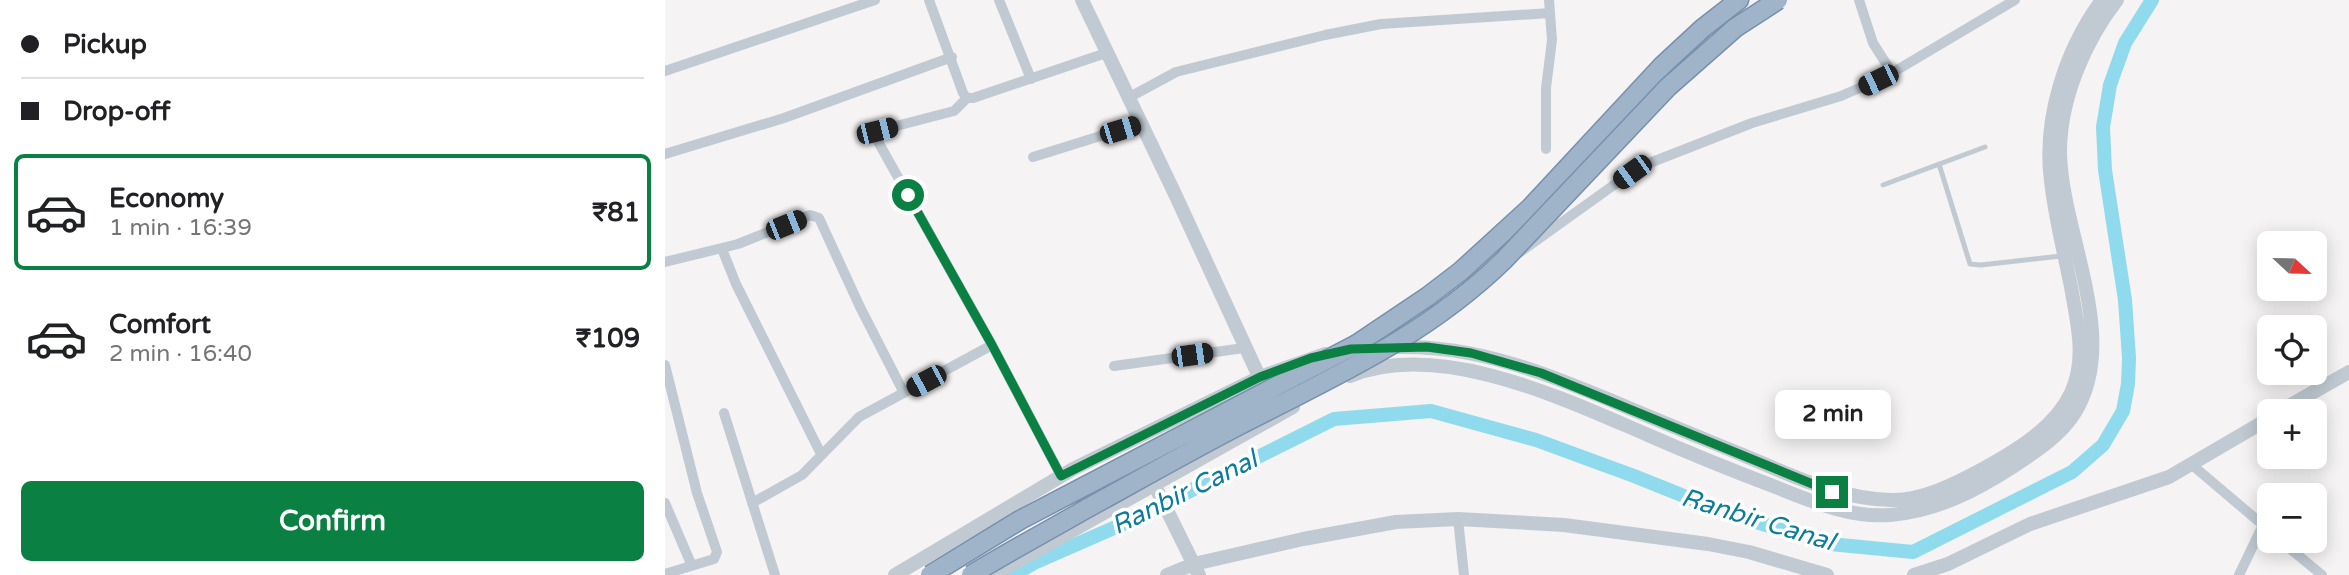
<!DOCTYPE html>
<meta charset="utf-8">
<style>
body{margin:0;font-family:"Varela Round",sans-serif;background:#f2f2f2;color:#202124;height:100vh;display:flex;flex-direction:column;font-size:26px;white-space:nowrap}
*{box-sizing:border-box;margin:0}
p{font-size:23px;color:#757577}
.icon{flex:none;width:38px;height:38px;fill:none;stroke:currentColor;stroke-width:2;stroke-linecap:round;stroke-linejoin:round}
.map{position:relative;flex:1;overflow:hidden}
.side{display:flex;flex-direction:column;background:#fff;width:665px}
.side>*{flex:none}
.hud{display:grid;align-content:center;height:154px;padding:0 21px;background:#fff}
.needle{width:46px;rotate:112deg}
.tools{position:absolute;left:1592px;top:231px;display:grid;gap:14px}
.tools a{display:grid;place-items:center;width:70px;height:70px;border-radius:10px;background:#fff;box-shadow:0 4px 18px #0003;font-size:35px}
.end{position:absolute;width:32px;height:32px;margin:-16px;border:9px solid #0b8043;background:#fff;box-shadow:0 0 0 4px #fff}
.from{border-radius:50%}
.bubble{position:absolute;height:49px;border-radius:10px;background:#fff;box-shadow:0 4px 18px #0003;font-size:23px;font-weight:800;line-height:49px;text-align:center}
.car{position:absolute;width:21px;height:42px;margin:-21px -10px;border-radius:9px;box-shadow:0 0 5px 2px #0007;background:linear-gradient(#222 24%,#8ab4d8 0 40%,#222 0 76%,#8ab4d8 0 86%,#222 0)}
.hud b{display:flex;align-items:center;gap:24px;height:66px;font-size:26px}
.hud b+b{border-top:2px solid #e0e0e0}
.hud i{width:18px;height:18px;background:#202124}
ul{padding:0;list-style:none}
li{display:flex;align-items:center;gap:21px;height:116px;margin:0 14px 10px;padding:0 7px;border:4px solid transparent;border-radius:10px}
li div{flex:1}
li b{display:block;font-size:26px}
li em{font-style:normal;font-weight:800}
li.on{border-color:#0b8043}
li>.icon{width:63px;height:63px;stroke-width:1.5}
.button{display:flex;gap:14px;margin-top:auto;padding:14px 21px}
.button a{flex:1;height:80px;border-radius:10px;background:#0b8043;color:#fff;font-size:28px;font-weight:800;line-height:80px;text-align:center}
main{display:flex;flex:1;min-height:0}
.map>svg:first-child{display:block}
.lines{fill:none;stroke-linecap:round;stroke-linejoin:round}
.canal{stroke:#90daee;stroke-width:14}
.trunk-casing{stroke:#7690ad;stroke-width:21}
.service{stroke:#c1cad2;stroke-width:5}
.minor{stroke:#c1cad2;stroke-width:10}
.tertiary{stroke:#c1cad2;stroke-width:14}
.trunk{stroke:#9fb4c9;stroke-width:18}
.trunk-bridge-casing{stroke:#7690ad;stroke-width:21;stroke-linecap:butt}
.trunk-bridge{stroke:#9fb4c9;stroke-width:18}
.route{stroke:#0b8043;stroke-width:9}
.labels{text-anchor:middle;stroke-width:7;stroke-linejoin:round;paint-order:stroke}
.water-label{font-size:26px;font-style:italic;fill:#0c7c9b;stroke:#fff}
</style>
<main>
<section class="side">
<div class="hud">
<b><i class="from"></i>Pickup</b>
<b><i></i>Drop-off</b>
</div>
<ul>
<li class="on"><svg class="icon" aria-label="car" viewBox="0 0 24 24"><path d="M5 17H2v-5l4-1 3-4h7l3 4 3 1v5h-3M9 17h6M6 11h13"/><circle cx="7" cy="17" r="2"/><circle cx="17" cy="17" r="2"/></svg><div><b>Economy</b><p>1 min · 16:39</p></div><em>₹81</em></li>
<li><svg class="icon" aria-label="car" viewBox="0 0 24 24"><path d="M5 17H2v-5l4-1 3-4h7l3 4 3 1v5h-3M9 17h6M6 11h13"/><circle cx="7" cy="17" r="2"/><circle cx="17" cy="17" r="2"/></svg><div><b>Comfort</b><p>2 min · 16:40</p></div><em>₹109</em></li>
</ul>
<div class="button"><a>Confirm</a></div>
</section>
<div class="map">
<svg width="1684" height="575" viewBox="0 0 1684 575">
<rect width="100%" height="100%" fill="#f5f3f3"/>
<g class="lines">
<path class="canal" d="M348,575l23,-13 96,-42 202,-101 97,-8 105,29 98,36 95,38 101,30 83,8 159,-80 31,-27 20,-34 5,-27 1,-26 -4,-58 -20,-130 -2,-43 7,-42 15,-42 27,-43"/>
<defs>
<path id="trunk" d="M692,344l70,-47 34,-26 69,-63 133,-143 40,-37 36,-28"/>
</defs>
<use href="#trunk" class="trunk-casing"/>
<path class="service" d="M1274,164l31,100 11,1 80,-9
M1218,185l102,-38"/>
<path class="minor" d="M264,0l34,93 4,5h6l133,-45
M334,0l32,79
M1194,0l14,43 19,30
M0,71l210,-71
M302,98l-13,13 -77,20 -1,7 116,207 69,131
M463,98l48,-26 149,-37 56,-11 169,-11
M881,149v-61l6,-48 -3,-40
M0,154l119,-36 168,-61
M368,157l109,-34
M57,249l14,35 85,170
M854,253l113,-81 15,-8 105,-41 89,-27 23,-10 33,-16 118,-70
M0,262l73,-18 72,-29 9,3 41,89 44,86
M0,365l32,128 20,59 -3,7 -49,15
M449,366l130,-18
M59,413l51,162
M1526,464l79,67
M0,503l27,63
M87,503l50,-28 57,-58 133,-72
M793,519l6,56
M1616,541l41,34
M1574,575l24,-50"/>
<path class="tertiary" d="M417,0l93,194 88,191
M684,349c40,-3 80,-4 119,4 49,9 96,28 142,47 44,19 89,37 133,55 48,20 95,44 148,45 31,1 64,-16 90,-30 33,-18 74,-42 90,-77 16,-34 6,-71 0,-106 -7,-35 -16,-70 -20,-106 -8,-62 14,-131 51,-181
M685,376c90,-37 216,24 298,59 41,18 83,35 125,51 38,15 76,32 117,29 47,-4 85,-24 124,-49 21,-14 46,-30 60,-52 48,-75 -13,-181 -14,-262 0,-53 25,-111 57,-152
M1615,411l69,-39
M489,484l45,91
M230,575l178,-106 187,-92 65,-23
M328,575l300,-168
M502,575l27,-11 109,-25 93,-17 62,-3 106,6 144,19 41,8 78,23
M1249,575l34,-11 82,-40 139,-47 101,-59"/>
<use href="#trunk" class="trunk"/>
<defs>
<path id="trunk-bridge" d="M265,575l90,-55 337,-176
M306,575c37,-23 77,-44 115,-66 51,-28 102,-57 154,-84 95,-49 186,-89 264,-165l164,-173 67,-59 43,-28"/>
</defs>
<use href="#trunk-bridge" class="trunk-bridge-casing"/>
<use href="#trunk-bridge" class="trunk-bridge"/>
</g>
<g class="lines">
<path class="route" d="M243,195l84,150 69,131 199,-99 51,-19 40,-9 76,-2 44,6 70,20 291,119"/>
</g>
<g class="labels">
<g class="water-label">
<text transform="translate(519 492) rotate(-26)" y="9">Ranbir Canal</text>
<text transform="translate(1093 519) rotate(17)" y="9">Ranbir Canal</text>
</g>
</g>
</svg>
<div class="tools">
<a><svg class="needle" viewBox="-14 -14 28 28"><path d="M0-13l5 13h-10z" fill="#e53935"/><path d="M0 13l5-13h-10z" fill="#757577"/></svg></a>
<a><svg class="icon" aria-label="locate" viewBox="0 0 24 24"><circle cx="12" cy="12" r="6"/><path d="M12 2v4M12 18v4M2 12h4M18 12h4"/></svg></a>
<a>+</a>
<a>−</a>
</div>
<i class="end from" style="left:243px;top:195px"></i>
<i class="end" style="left:1167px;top:492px"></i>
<div class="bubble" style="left:1110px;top:390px;width:116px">2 min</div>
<i class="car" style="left:1213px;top:80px;rotate:244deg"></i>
<i class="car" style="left:455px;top:130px;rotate:73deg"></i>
<i class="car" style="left:212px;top:131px;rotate:76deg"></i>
<i class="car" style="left:967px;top:172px;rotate:234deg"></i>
<i class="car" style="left:121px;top:225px;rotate:68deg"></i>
<i class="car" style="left:527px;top:355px;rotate:82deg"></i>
<i class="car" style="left:261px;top:381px;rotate:242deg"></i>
</div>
</main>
